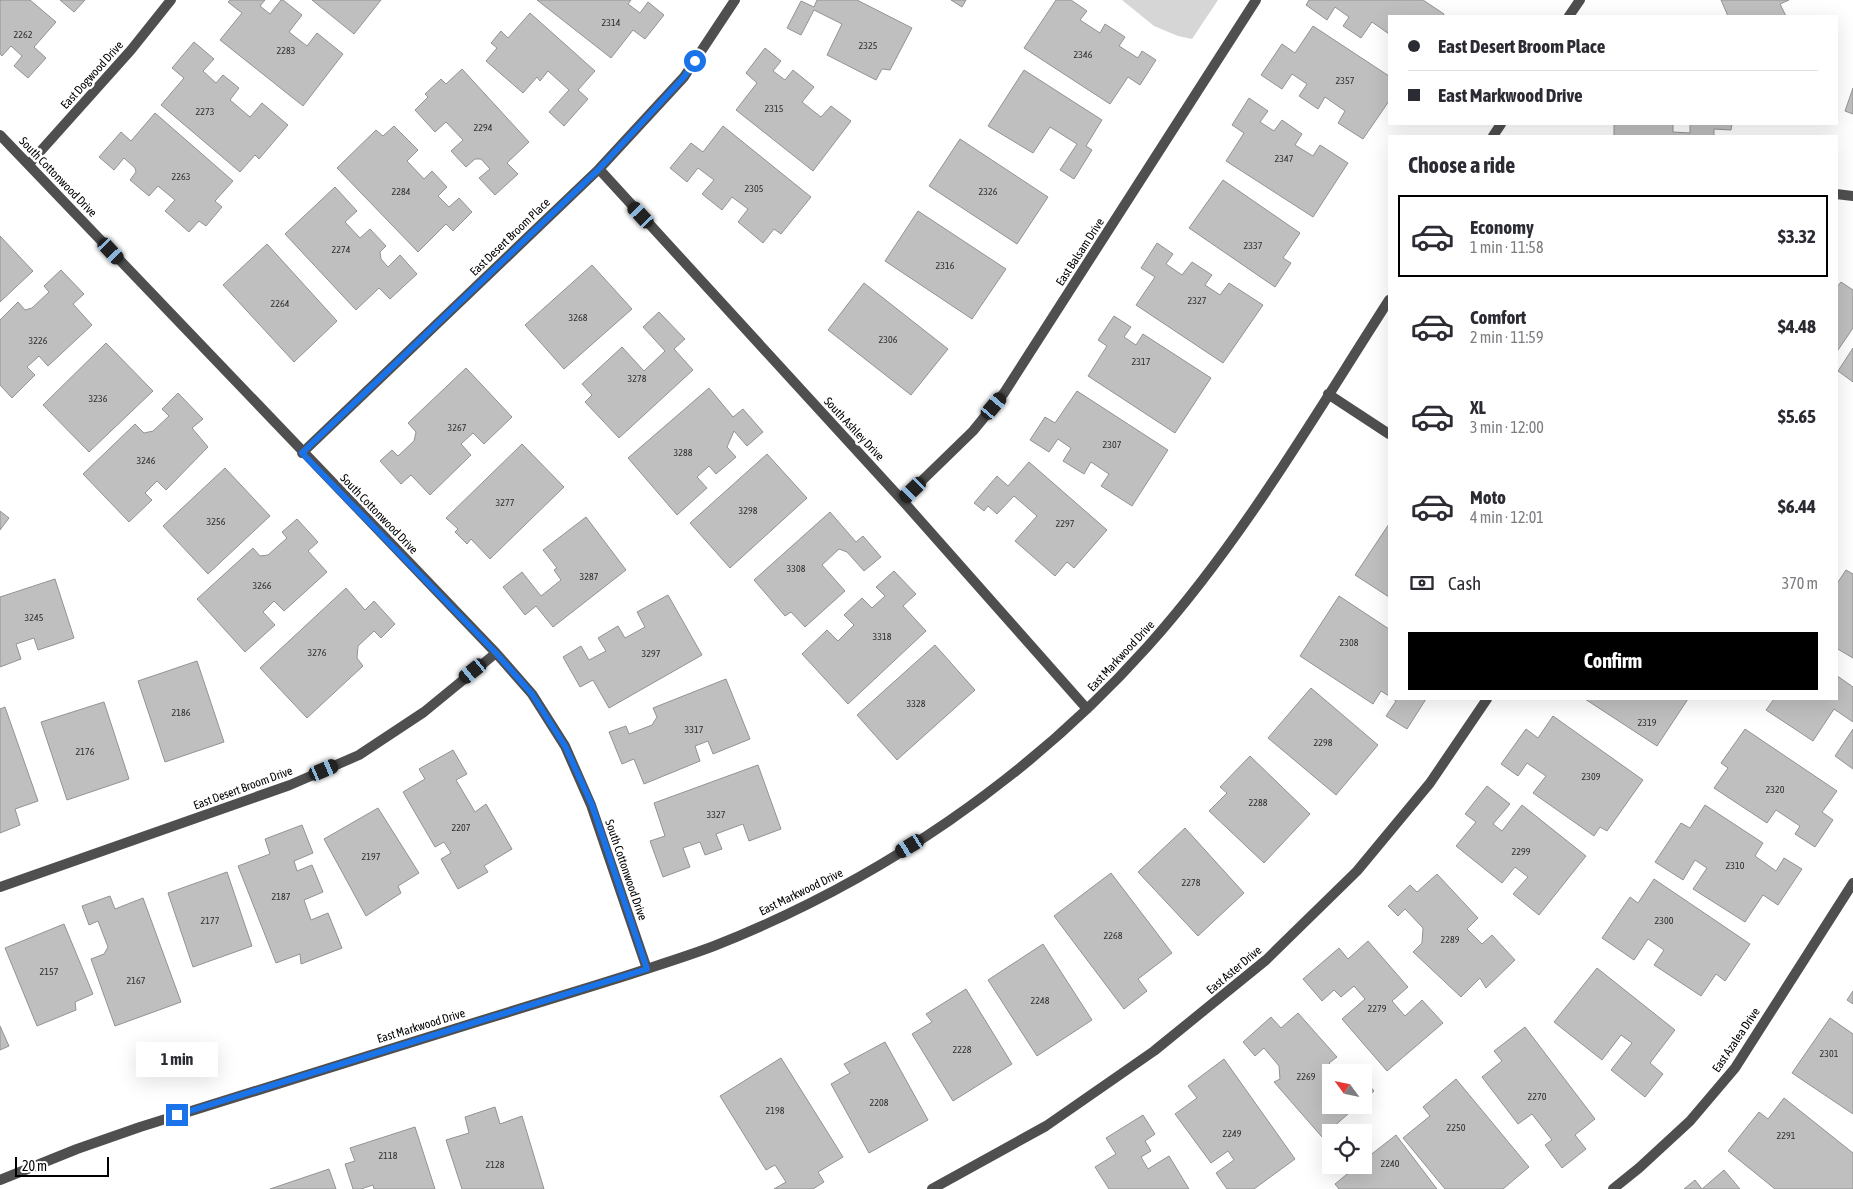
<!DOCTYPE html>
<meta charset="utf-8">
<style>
body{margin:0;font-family:"Asap Condensed",sans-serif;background:#f2f2f3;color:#2b2b33;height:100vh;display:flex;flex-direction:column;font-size:19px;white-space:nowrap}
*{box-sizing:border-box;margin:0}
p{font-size:16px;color:#7c7c81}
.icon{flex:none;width:28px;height:28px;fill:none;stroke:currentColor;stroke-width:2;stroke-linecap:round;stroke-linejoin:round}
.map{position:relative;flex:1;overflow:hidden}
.sheet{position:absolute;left:1388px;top:135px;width:450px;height:565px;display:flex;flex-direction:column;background:#fff;border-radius:0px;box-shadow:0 5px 20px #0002}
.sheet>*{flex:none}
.banner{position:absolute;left:1388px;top:15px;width:450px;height:110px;border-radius:0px;box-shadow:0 5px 20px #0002;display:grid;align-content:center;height:110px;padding:0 20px;background:#fff}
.needle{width:32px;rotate:303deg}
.controls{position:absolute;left:1322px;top:1064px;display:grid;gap:10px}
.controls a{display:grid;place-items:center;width:50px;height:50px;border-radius:0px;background:#fff;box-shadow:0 5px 20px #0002;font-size:25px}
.scale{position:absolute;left:15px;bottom:12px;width:94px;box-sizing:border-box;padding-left:5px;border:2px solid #000;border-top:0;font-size:14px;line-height:18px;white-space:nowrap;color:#000;-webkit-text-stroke:4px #fff;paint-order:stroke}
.end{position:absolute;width:22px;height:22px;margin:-11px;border:6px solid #1a73e8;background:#fff;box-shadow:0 0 0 2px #fff}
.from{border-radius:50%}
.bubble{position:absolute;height:35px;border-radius:0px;background:#fff;box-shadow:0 5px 20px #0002;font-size:16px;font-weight:700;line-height:35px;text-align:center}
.car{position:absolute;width:15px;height:30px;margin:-15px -8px;border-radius:6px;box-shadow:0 0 4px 1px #0007;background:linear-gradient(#222 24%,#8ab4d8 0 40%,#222 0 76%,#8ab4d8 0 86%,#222 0)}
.banner b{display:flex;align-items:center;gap:18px;height:48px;font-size:19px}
.banner b+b{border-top:1px solid #e1e1e2}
.banner i{width:12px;height:12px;background:#2b2b33}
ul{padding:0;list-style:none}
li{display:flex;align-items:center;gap:15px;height:82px;margin:0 10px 8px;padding:0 10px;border:2px solid transparent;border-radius:0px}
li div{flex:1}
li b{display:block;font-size:19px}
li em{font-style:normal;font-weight:700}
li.on{border-color:#000}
li>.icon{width:45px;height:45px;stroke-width:1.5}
h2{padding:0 20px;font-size:22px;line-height:60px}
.pay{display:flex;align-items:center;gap:12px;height:55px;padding:0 20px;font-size:19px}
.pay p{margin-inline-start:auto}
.action{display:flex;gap:10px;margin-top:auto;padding:10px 20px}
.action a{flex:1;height:58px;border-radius:0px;background:#000;color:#fff;font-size:20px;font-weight:700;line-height:58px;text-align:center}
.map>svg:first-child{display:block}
.green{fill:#d6d6d6}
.building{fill:#bfbfbf;stroke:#939393}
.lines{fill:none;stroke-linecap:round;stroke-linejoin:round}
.street{stroke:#4f4f4f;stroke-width:10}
.route{stroke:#1a73e8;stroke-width:6}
.labels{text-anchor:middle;stroke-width:5;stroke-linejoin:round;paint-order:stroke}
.number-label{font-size:10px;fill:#303030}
.street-label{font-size:12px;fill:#000;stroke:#fff}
</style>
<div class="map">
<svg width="1853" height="1189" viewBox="0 0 1853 1189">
<rect width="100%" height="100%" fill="#fff"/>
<path class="green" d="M1122,0h96l-26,39 -14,-3 -24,-10z"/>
<path class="building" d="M0,0h30l26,22 -22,25 12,11 -18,20 -14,-12 8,-10 -11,-10 -9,10 -2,-2z
M60,0h25l-11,12z
M230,0h35l-5,6 10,8 11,-14h2l19,15 -13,17 18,14 10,-13 26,21 -40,52 -83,-66 22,-27 -14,-11z
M312,0h69l-27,34z
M537,0h94l-3,4 12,9 8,-11 16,13 -19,24 -12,-9 -22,28z
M817,0h40l55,28 -22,42 -8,-1 -6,11 -49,-25 15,-31 -28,-14 -13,25 -14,-7 14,-27 13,6z
M951,0h15l-4,7z
M1056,0h15l16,11 -7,9 20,13 5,-9 20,13 -6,9 19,12 4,-7 14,9 -16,25 -12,-8 -18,27 -86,-56z
M1309,0h114l21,14 -1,2h-54v18l-17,-12 -11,16 -18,-12 6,-9 -14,-10 -8,13 -21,-15z
M1721,0h68l-9,4 6,12h-58z
M530,13l65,58 -17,19 10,9 -24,27 -15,-14 20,-22 -21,-19 -8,10 -3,-4 -14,16 -37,-32 11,-13 -6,-5 10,-12 7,7z
M1313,26l76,50v25l-26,38 -25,-16 7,-12 -20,-14 -7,12 -19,-13 8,-12 -15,-10 -10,15 -21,-14 21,-31 13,9z
M194,42l20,17 -11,12 13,12 7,-8 16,13 -9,12 20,17 12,-14 26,22 -29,34 -4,-4 -15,17 -79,-67 23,-27 -12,-10z
M765,48l16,13 -8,10 12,9 8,-10 21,17 -12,15 19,15 10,-11 20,15 -38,50 -77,-61 21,-27 -11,-10z
M462,69l67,73 -22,21 11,11 -23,21 -16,-17 11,-9 -9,-10h-6l-9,8 -15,-16 12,-11 -17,-18 -11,10 -20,-22 13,-13 -3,-3 16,-15 5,5z
M1024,70l78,50 -16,26 6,4 -18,29 -14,-9 17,-26 -27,-17 -17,26 -45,-27z
M1853,88v26l-8,-3z
M1249,98l19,13 -8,11 14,9 8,-11 20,14 -7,11 18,11 7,-11 28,18 -35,54 -87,-56 18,-28 -12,-8z
M155,113l78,68 -18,20 7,6 -16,19 -7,-5 -10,11 -24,-21 10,-11 -17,-14 -9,10 -19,-16 6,-8 -1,-4 -11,-10 -10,12 -15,-13 22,-25 10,9z
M1614,124h59v8l17,1v-9h42l-1,6 -17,-1v7h-100z
M394,126l24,24 -11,11 17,18 8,-8 15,16 -9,9 11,11 10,-9 13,14 -19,19 -7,-7 -28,28 -81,-84 39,-38 7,6z
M723,126l88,71 -30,37 -7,-5 -11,14 -25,-21 10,-13 -16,-12 -10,13 -20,-16 12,-14 -16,-12 -11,14 -17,-14 21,-25 12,9z
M960,139l88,58 -31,47 -88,-58z
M1223,180l77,53 -17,25 8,5 -16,24 -86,-59z
M335,187l22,24 -12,11 15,16 10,-9 16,17 -6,6 1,7 7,8 12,-12 17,19 -27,25 -11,-11 -23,22 -71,-76z
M918,211l88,58 -34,50 -87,-58z
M0,236l33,35 -33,31z
M1157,243l16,11 -7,10 16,11 10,-13 20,13 -7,10 15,10 9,-12 34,22 -40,58 -87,-58 19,-28 -14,-9z
M267,244l70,77 -43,41 -71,-77z
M592,265l40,44 -68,60 -39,-44z
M61,270l23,24 -11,10 19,21 -44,41 -9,-10 -12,11 8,8 -23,23 -12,-13v-65l18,-18 7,8 7,-2 17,-16 -5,-6z
M1841,282l12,8v38l-17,25v-65z
M864,283l84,66 -37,46 -83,-65z
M659,312l26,27 -11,10 19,21 -74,68 -34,-36 7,-7 -10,-11 40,-37 22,24 21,-20 -22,-24z
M1114,316l17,11 -7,10 12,8 7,-11 68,44 -36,55 -87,-57 19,-30 -9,-6z
M106,343l47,48 -64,61 -46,-47z
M1853,348v34l-15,-11z
M466,368l46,49 -28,27 -11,-11 -12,11 10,11 -41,40 -19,-20 -10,9 -21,-23 12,-11 6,6 16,-15 2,-9 -8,-9z
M709,388l24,29 10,-8 20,23 -16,14 -13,-15 -7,16 9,10 -20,17 -7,-8 -12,11 10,11 -30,27 -49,-57z
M1077,391l91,59 -36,56 -31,-20 8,-12 -18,-12 -7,12 -21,-13 8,-13 -13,-9 -9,13 -19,-12 15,-23 10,6z
M178,393l25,26 -11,9 16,19 -42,43 -9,-9 -12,12 7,7 -23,22 -46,-48 52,-50 9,9 9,-2 16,-15 -7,-7z
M522,444l42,43 -74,72 -19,-20 -4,5 -12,-12 3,-3 -12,-11z
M767,454l40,44 -77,70 -40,-45z
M1029,462l78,68 -33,38 -7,-6 -12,14 -40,-35 22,-25 -23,-20 -17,18 -9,-8 -4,5 -10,-8 23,-27 11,10z
M225,468l45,48 -62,58 -45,-48z
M0,511l9,7 -9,12z
M830,512l26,30 7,-6 18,21 -17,14 -17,-19 -8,-3 -17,16 23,26 -40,36 -14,-15 -6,4 -31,-36z
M586,517l40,53 -73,57 -17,-21 -11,9 -22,-28 19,-15 19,24 20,-16 -7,-10 3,-2 -14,-18z
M297,519l21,23 -10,9 19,21 -43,39 -10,-10 -11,11 12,13 -30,27 -48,-53 56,-51 7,8 8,-1 19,-17 -5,-6z
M1389,524v73l-34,-22z
M1846,570l7,4v84l-17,-10v-63z
M894,571l22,23 -13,12 23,25 -78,73 -46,-50 25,-24 11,11 16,-16 -10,-10 18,-17 10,10 13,-12 -9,-9z
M55,579l19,59 -36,12 -4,-12 -18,6 5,15 -21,8v-70z
M346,588l19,22 9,-9 21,23 -14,14 -7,-7 -16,15 -1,12 6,8 -56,52 -47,-50z
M668,595l34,60 -93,53 -16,-28 -13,7 -17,-30 18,-11 8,14 17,-9 -8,-13 20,-12 7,12 20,-11 -8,-15z
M1339,596l50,33v67l-8,-5 -8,13 -73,-48z
M935,645l40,45 -78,70 -40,-45z
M197,661l27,81 -59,20 -27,-81z
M1836,675l17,12v35l-19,-13 -21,32 -47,-31 8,-11h62z
M726,679l24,60 -37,15 -5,-13 -13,5 5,15 -56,23 -10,-25 -12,5 -13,-32 17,-6 3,8 23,-9 5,-8 -4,-9z
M1311,688l67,57 -42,50 -68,-57z
M1393,699h33l-19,30 -21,-13 10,-15z
M1585,699h103l-31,47z
M104,702l25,77 -62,21 -26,-78z
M5,707l33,94 -23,8 5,16 -20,8v-124z
M1553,716l90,64 -36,51 -7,-4 -6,9 -61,-43 13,-17 -19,-13 -9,13 -17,-12 25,-35 12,9z
M1745,729l92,62 -15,21 11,8 -18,27 -20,-13 5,-8 -24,-16 -9,13 -53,-35 14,-20 -7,-5z
M1853,729v40l-18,-13z
M453,750l14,24 -11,6 19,32 11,-8 26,45 -28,17 4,6 -30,17 -17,-30 10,-6 -7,-11 -9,5 -32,-55 22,-13 -6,-10z
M1250,756l60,58 -46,49 -55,-52 18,-18 -7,-6z
M758,765l23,64 -32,12 -6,-17 -27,10 6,15 -17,6 -5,-13 -17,6 7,19 -27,10 -13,-36 15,-5 -11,-33z
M1487,786l23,18 -17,20 9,7 20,-26 64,51 -47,59 -26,-21 15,-17 -13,-10 -13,16 -46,-37 20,-24 -11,-8z
M1705,805l58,38 -8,13 21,15 8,-13 18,11 -24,36 -15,-10 -18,27 -52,-33 14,-21 -12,-8 -12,20 -28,-18 26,-39 9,5z
M378,808l41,65 -21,13 3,7 -35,23 -42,-77z
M302,825l11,28 -19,8 3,10 15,-6 11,27 -19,8 7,20 17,-7 14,35 -41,16 -1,-10 -24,9 -38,-97 32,-12 -5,-15z
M1185,828l59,65 -46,43 -60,-64z
M227,872l25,74 -59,21 -25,-74z
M1111,873l61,80 -34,26 9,12 -23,18 -70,-93z
M1437,874l41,44 -11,11 15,15 10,-9 23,25 -29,28 -6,-10 -19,19 -48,-45 9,-9 1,-15 -18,-19 -7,7 -10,-10 22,-21 7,7z
M1654,879l96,65 -25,37 -9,-7 -15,22 -47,-31 10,-15 -16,-11 -14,21 -32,-22 28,-41 8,6z
M110,896l5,13 28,-11 38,104 -66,24 -24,-67 13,-5 4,-7 -10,-26 -9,4 -7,-19z
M64,924l29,70 -18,8 1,8 -39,16 -32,-78z
M1368,941l40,46 -16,14 13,15 17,-16 21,23 -56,48 -45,-52 23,-20 -11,-13 -13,11 -7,-7 -12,11 -19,-22 36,-31 9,11z
M1043,944l49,76 -55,36 -49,-76z
M1597,968l78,62 -25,33 13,11 -18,23 -34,-27 21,-27 -11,-8 -19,25 -48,-38z
M966,989l46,75 -59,37 -41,-67 20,-12 -6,-8z
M1853,991v13l-6,-4z
M1298,1013l39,44 -8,6 8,9h-6v33h27l-36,32 -48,-55 6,-3 -1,-13 -15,-18 -9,8 -12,-14 28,-25 10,11z
M1830,1018l23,16v80l-61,-41z
M0,1026l9,20 -9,4z
M1525,1027l70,92 -20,16 11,14 -24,19 -17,-23 7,-5 -20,-26 -14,10 -36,-47 20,-16 -8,-10z
M885,1042l43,78 -59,33 -38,-69 19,-11 -6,-9z
M781,1058l62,99 -25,15 6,10 -11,7h-39l12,-7 -11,-17 -9,5 -46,-74z
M1224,1059l71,100 -41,30h-27l-11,-16 18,-13 -6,-9 -17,12 -36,-49 22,-16 -9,-12z
M1351,1065l7,7h-15z
M1364,1079l10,12 -10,9z
M1456,1079l73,88 -26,22h-58l-42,-51 27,-22 -7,-9z
M1784,1098l69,55v36h-78l-47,-38 31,-39 9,7z
M495,1107l5,17 22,-8 22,73h-82l-16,-49 23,-7 -4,-16z
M1143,1115l12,19 -10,7 6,10 -10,6 7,12 21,-13 20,33h-80l-14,-22 21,-13 -10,-16z
M415,1127l20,62h-61l-1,-4 -12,4h-8l-8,-25 10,-3 -5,-13z
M1396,1135l41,54h-98l-4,-5 23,-19h6v-5z
M329,1169l7,20h-66z
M1724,1170l16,19h-56l11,-9 7,9z"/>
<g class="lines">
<path class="street" d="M1569,16l11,-16
M0,135l496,518 36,41 33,52 26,59 56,164
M1493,136l8,-12
M29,164l102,-114 40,-50
M599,169l303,331 185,209
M1836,194l17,2
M1328,394l61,40
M302,453l297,-284 85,-92 51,-77
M902,500l71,-69 31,-38 252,-393
M0,887l290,-102 69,-30 65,-43 72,-59
M0,1180l77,-31 63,-22c114,-36 229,-71 343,-107 48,-15 95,-29 142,-44 30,-10 60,-19 89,-30 165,-65 316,-168 434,-300 94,-105 165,-228 241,-346
M932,1189l114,-63 108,-75 112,-91 91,-89 73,-88 57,-84
M1613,1189l26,-21 51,-47 45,-53 118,-185"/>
</g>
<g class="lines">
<path class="route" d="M177,1115l470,-146 -55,-164 -27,-59 -33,-52 -36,-41 -194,-200 297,-284 85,-92 11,-16"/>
</g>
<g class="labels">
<g class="number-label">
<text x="611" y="26">2314</text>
<text x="23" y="38">2262</text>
<text x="868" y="49">2325</text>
<text x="286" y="54">2283</text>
<text x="1083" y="58">2346</text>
<text x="1345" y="84">2357</text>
<text x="774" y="112">2315</text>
<text x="205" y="115">2273</text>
<text x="483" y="131">2294</text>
<text x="1284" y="162">2347</text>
<text x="181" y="180">2263</text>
<text x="754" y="192">2305</text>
<text x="401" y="195">2284</text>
<text x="988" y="195">2326</text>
<text x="1253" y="249">2337</text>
<text x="341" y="253">2274</text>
<text x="945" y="269">2316</text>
<text x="1197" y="304">2327</text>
<text x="280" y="307">2264</text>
<text x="578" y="321">3268</text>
<text x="888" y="343">2306</text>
<text x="38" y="344">3226</text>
<text x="1141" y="365">2317</text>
<text x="637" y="382">3278</text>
<text x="98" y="402">3236</text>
<text x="457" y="431">3267</text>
<text x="1112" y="448">2307</text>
<text x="683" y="456">3288</text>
<text x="146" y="464">3246</text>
<text x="505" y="506">3277</text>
<text x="748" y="514">3298</text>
<text x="216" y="525">3256</text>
<text x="1065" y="527">2297</text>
<text x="796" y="572">3308</text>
<text x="589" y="580">3287</text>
<text x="262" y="589">3266</text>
<text x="34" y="621">3245</text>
<text x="882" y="640">3318</text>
<text x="1349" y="646">2308</text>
<text x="317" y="656">3276</text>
<text x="651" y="657">3297</text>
<text x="916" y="707">3328</text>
<text x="181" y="716">2186</text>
<text x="1647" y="726">2319</text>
<text x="694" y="733">3317</text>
<text x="1323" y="746">2298</text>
<text x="85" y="755">2176</text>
<text x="1591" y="780">2309</text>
<text x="1775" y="793">2320</text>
<text x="1258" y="806">2288</text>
<text x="716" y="818">3327</text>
<text x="461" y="831">2207</text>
<text x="1521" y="855">2299</text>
<text x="371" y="860">2197</text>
<text x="1735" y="869">2310</text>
<text x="1191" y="886">2278</text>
<text x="281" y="900">2187</text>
<text x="210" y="924">2177</text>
<text x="1664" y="924">2300</text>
<text x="1113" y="939">2268</text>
<text x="1450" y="943">2289</text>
<text x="49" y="975">2157</text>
<text x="136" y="984">2167</text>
<text x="1040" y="1004">2248</text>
<text x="1377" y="1012">2279</text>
<text x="962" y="1053">2228</text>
<text x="1829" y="1057">2301</text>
<text x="1306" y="1080">2269</text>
<text x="1537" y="1100">2270</text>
<text x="879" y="1106">2208</text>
<text x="775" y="1114">2198</text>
<text x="1456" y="1131">2250</text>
<text x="1232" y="1137">2249</text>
<text x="1786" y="1139">2291</text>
<text x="388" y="1159">2118</text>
<text x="1390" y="1167">2240</text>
<text x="495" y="1168">2128</text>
</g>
<g class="street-label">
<text transform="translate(92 75) rotate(-48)" y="4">East Dogwood Drive</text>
<text transform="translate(58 177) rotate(46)" y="4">South Cottonwood Drive</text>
<text transform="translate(510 237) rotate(-44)" y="4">East Desert Broom Place</text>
<text transform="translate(1080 252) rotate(-57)" y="4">East Balsam Drive</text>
<text transform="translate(854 429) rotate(47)" y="4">South Ashley Drive</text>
<text transform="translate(379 514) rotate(46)" y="4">South Cottonwood Drive</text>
<text transform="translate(1121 656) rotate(-47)" y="4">East Markwood Drive</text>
<text transform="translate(243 788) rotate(-20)" y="4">East Desert Broom Drive</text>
<text transform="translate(626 870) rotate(71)" y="4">South Cottonwood Drive</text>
<text transform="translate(801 892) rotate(-26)" y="4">East Markwood Drive</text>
<text transform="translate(1234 970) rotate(-40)" y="4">East Aster Drive</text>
<text transform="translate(421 1026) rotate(-17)" y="4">East Markwood Drive</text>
<text transform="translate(1736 1040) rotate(-56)" y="4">East Azalea Drive</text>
</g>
</g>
</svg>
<div class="controls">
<a><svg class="needle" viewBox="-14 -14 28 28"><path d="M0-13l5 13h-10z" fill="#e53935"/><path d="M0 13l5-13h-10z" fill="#7c7c81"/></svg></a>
<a><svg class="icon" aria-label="locate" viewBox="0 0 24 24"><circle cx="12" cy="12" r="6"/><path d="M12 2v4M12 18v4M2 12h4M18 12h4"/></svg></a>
</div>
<div class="scale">20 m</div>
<i class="end from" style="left:695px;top:61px"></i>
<i class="end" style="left:177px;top:1115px"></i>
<div class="bubble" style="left:136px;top:1042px;width:82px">1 min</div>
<i class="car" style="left:641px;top:215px;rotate:317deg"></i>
<i class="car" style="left:111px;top:251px;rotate:137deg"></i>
<i class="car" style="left:994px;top:406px;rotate:40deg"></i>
<i class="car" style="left:913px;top:490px;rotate:226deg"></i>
<i class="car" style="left:473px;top:671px;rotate:231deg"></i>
<i class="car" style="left:324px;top:770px;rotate:67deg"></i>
<i class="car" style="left:910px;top:846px;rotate:239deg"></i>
<div class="banner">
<b><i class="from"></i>East Desert Broom Place</b>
<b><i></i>East Markwood Drive</b>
</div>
<section class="sheet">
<h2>Choose a ride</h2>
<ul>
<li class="on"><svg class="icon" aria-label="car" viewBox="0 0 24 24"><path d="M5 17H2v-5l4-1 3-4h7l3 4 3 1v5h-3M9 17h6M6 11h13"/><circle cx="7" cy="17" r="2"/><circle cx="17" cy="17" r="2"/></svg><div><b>Economy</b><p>1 min · 11:58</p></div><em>$3.32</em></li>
<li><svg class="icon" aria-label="car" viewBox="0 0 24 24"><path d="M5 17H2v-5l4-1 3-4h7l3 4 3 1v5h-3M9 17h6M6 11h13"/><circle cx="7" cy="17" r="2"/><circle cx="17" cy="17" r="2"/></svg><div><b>Comfort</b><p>2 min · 11:59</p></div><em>$4.48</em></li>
<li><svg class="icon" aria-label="car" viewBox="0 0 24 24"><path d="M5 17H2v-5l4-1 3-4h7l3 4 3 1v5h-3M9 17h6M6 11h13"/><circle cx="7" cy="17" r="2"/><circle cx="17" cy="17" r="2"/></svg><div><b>XL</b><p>3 min · 12:00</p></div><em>$5.65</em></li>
<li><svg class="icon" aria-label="car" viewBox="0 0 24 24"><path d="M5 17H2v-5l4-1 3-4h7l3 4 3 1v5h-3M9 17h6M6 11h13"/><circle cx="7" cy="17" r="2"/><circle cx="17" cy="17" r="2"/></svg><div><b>Moto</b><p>4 min · 12:01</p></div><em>$6.44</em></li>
</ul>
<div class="pay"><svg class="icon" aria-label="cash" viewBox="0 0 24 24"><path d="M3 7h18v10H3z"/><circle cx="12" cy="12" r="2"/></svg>Cash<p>370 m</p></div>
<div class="action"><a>Confirm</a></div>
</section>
</div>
